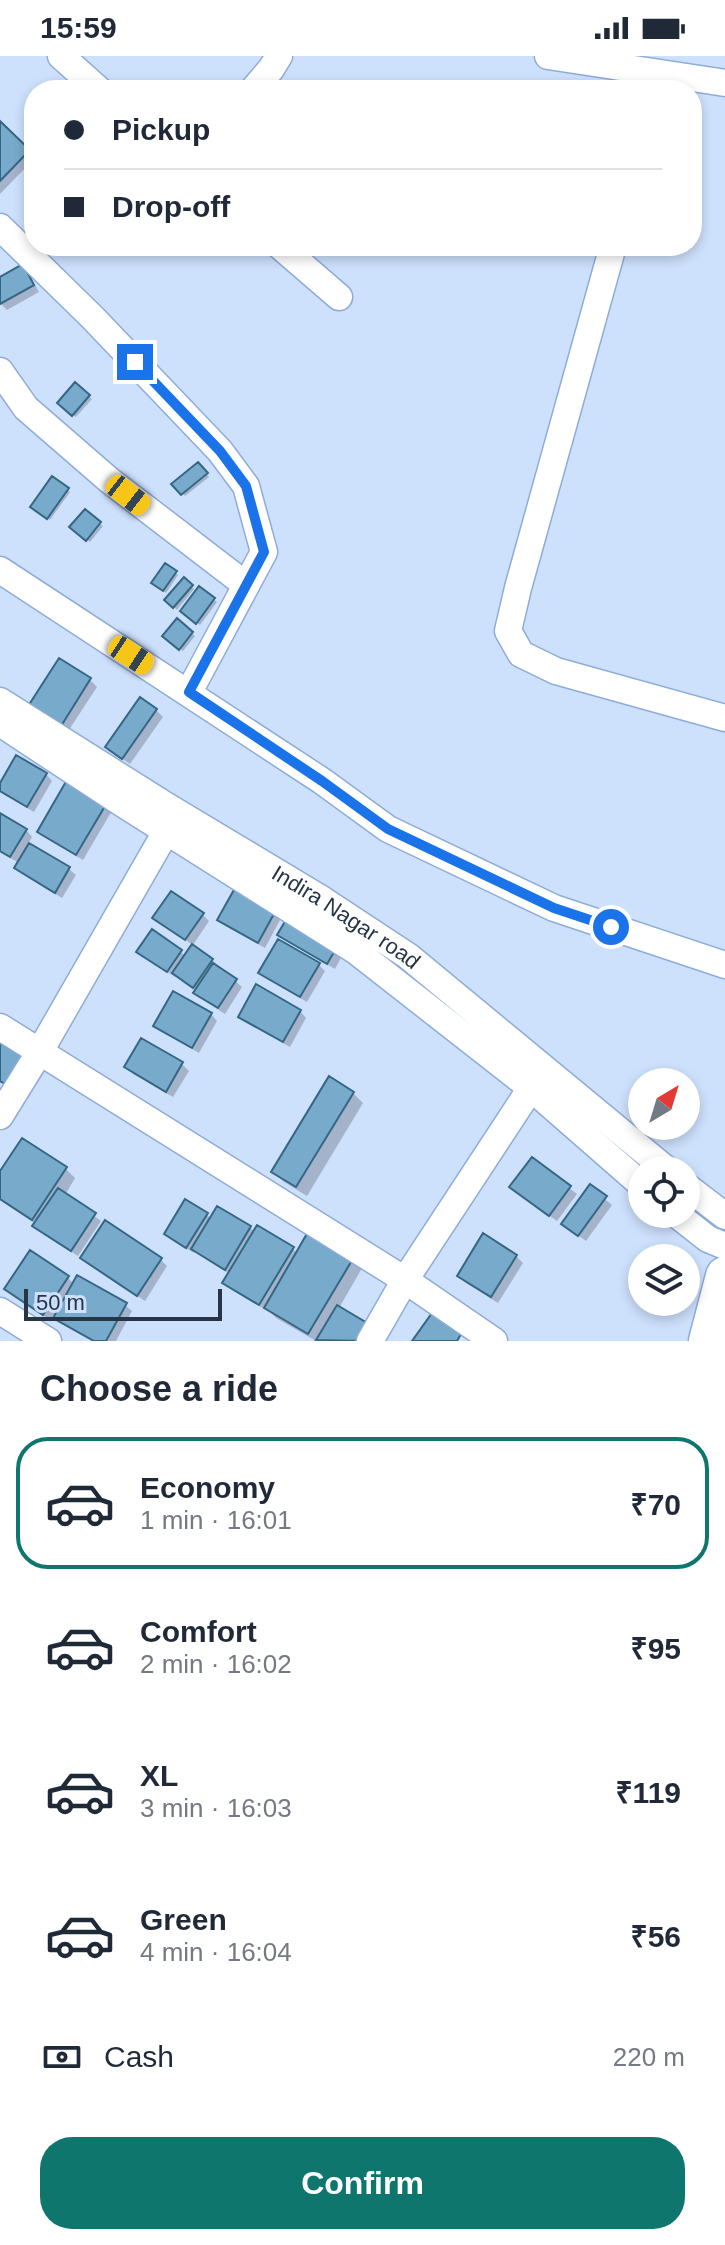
<!DOCTYPE html>
<meta charset="utf-8">
<style>
body{margin:0;font-family:Helvetica,sans-serif;background:#f6f6f7;color:#1f2937;height:100vh;display:flex;flex-direction:column;font-size:30px;white-space:nowrap}
*{box-sizing:border-box;margin:0}
p{font-size:26px;color:#747a83}
.icon{flex:none;width:44px;height:44px;fill:none;stroke:currentColor;stroke-width:2;stroke-linecap:round;stroke-linejoin:round}
.map{position:relative;height:1285px;overflow:hidden}
.panel{display:flex;flex-direction:column;background:#fff;flex:1}
.panel>*{flex:none}
.banner{position:absolute;left:24px;top:24px;width:678px;height:176px;border-radius:32px;box-shadow:0 4px 12px #0003;display:grid;align-content:center;height:176px;padding:0 40px;background:#fff}
.needle{width:52px;rotate:38deg}
.fabs{position:absolute;left:628px;top:1012px;display:grid;gap:16px}
.fabs a{display:grid;place-items:center;width:72px;height:72px;border-radius:50%;background:#fff;box-shadow:0 4px 12px #0003;font-size:40px}
.scale{position:absolute;left:24px;bottom:20px;width:198px;box-sizing:border-box;padding-left:8px;border:4px solid #283546;border-top:0;font-size:22px;line-height:28px;white-space:nowrap;color:#283546;-webkit-text-stroke:6px #cde0fc;paint-order:stroke}
.end{position:absolute;width:36px;height:36px;margin:-18px;border:10px solid #1a73e8;background:#fff;box-shadow:0 0 0 4px #fff}
.from{border-radius:50%}
.car{position:absolute;width:24px;height:48px;margin:-24px -12px;border-radius:10px;box-shadow:0 0 6px 2px #0007;background:linear-gradient(#f5c518 24%,#345 0 40%,#f5c518 0 76%,#345 0 86%,#f5c518 0)}
.banner b{display:flex;align-items:center;gap:28px;height:76px;font-size:30px}
.banner b+b{border-top:2px solid #e0e1e3}
.banner i{width:20px;height:20px;background:#1f2937}
ul{padding:0;list-style:none}
li{display:flex;align-items:center;gap:24px;height:132px;margin:0 16px 12px;padding:0 24px;border:4px solid transparent;border-radius:32px}
li div{flex:1}
li b{display:block;font-size:30px}
li em{font-style:normal;font-weight:600}
li.current{border-color:#0f766e}
li>.icon{width:72px;height:72px;stroke-width:1.5}
h2{padding:0 40px;font-size:36px;line-height:96px}
.pay{display:flex;align-items:center;gap:20px;height:88px;padding:0 40px;font-size:30px}
.pay p{margin-inline-start:auto}
.primary-button{display:flex;gap:16px;margin-top:auto;padding:16px 40px}
.primary-button a{flex:1;height:92px;border-radius:32px;background:#0f766e;color:#fff;font-size:32px;font-weight:600;line-height:92px;text-align:center}
.status{display:flex;justify-content:space-between;align-items:center;height:56px;padding:0 40px;background:#fff;direction:ltr}
.status svg{height:22px;fill:currentColor}
.map>svg:first-child{display:block}
.shadow{fill:#0003}
.building{fill:#77aacb;stroke:#356684;stroke-width:2}
.lines{fill:none;stroke-linecap:round;stroke-linejoin:round}
.minor-casing{stroke:#8eacd8;stroke-width:29}
.highway-casing{stroke:#8eacd8;stroke-width:41}
.minor{stroke:#fff;stroke-width:26}
.highway{stroke:#fff;stroke-width:38}
.route{stroke:#1a73e8;stroke-width:10}
.labels{text-anchor:middle;stroke-width:6;stroke-linejoin:round;paint-order:stroke}
.street-label{font-size:22px;fill:#283546;stroke:#cde0fc}
</style>
<div class="status"><b>15:59</b><svg viewBox="0 0 49 12"><path d="M0 12V9h3v3zM5 12V6h3v6zM10 12V3h3v9zM15 12V0h3v12zM26 1h20v11H26zM47 4h2v5h-2z"/></svg></div>
<div class="map">
<svg width="725" height="1285" viewBox="0 0 725 1285">
<rect width="100%" height="100%" fill="#cde0fc"/>
<path class="shadow" d="M0,68l34,32v3l-34,35z
M22,211l7,7 10,18 -32,18 -7,-7v-24z
M75,329l17,14 -16,18 -16,-14z
M198,408l11,13 -24,19 -11,-12z
M67,433l3,3 -20,28 -15,-11z
M85,455l18,15 -13,16 -18,-15z
M175,517l3,2 -12,18 -10,-7z
M184,524l10,9 -17,21 -10,-10z
M199,533l18,13 -17,23 -15,-11z
M177,565l18,15 -12,15 -18,-15z
M60,604l30,20 7,7 -32,49 -31,-19z
M156,654l7,7 -33,47 -16,-11z
M46,718l6,7 -18,31 -34,-20v-5z
M69,725l44,28 -30,51 -37,-22 -7,-6z
M0,759l26,15 6,7 -4,7 41,25 7,6 -14,23 -39,-24 -7,-6 3,-5 -19,-11z
M274,857l6,7 -15,28 -39,-22 -6,-7z
M203,859l6,6 -16,24 -32,-21z
M152,876l34,24 26,4 30,27 -17,27 -23,-15 -6,-7 1,-2 -21,-15 -1,2 -29,-19z
M279,878l66,16 -10,19 -49,-28z
M319,909l6,6 -18,31 -40,-23 -6,-7z
M300,955l6,7 -16,29 -43,-24 -7,-7z
M211,958l6,7 -18,32 -37,-21 -6,-6z
M141,984l41,24 7,7 -16,26 -40,-23 -7,-7z
M353,1037l10,10 -56,93 -23,-14 -10,-10z
M532,1104l45,34 -20,27 -38,-27z
M65,1112l10,10 -10,17 36,26 -23,35 -36,-23 -7,-7 1,-2 -36,-24v-26z
M590,1131l22,18 -26,36 -15,-11z
M207,1159l4,4 39,8 5,6 38,16 5,5 67,9 -26,45 36,33h-59l-40,-23 -9,-9 -1,1 -35,-21 -6,-7 5,-8 -35,-24 -1,3 -21,-13 -7,-6z
M516,1200l7,7 -25,40 -32,-20 -7,-7z
M83,1202l78,2 6,6 -22,35 -56,-37z
M67,1221l7,7 51,21 7,6 -16,30h-24l-30,-17 -9,-9 -3,5 -37,-25 -6,-6z"/>
<path class="building" d="M0,65l30,29 -30,31z
M23,208l11,21 -34,19v-27z
M75,326l15,13 -18,21 -15,-13z
M198,406l10,11 -27,22 -10,-11z
M52,420l17,12 -22,31 -17,-12z
M85,453l16,13 -15,19 -17,-14z
M165,507l12,8 -14,20 -12,-8z
M184,521l9,8 -20,23 -9,-8z
M199,530l16,12 -19,26 -16,-13z
M177,562l16,14 -14,18 -17,-14z
M59,602l32,20 -33,53 -33,-20z
M140,641l17,12 -35,50 -17,-12z
M16,699l31,18 -20,34 -27,-16v-8z
M68,722l40,23 -32,54 -39,-23z
M0,757l27,16 -17,28 -10,-6z
M29,787l41,24 -15,26 -41,-25z
M235,832l40,24 -17,31 -41,-23z
M171,835l33,22 -19,27 -33,-22z
M290,857l50,29 -13,22 -50,-29z
M152,873l30,21 -15,22 -31,-20z
M278,883l42,24 -20,34 -42,-24z
M192,888l21,15 -20,29 -21,-15z
M213,907l24,16 -19,29 -25,-15z
M256,928l45,26 -18,32 -45,-25z
M173,935l39,22 -20,35 -39,-22z
M141,982l42,24 -17,30 -42,-25z
M0,987l29,15 -17,30 -12,-7z
M329,1020l25,16 -58,95 -25,-15z
M22,1082l45,29 -35,53 -32,-21v-28z
M532,1101l39,29 -22,30 -40,-29z
M590,1128l17,12 -29,40 -17,-12z
M58,1132l38,25 -25,38 -39,-25z
M185,1143l23,14 -22,35 -22,-14z
M217,1150l34,20 -26,44 -34,-21z
M105,1164l57,38 -25,38 -57,-38z
M257,1169l37,22 -35,58 -37,-22z
M312,1169l45,27 -49,82 -44,-26z
M483,1177l34,22 -26,42 -34,-21z
M30,1194l39,26 -26,39 -39,-26z
M77,1219l50,28 -21,38h-12l-41,-23z
M337,1249l37,22 -9,14 -49,-1z
M432,1257l29,21 -4,7h-45z"/>
<g class="lines">
<defs>
<g id="minor">
<path d="M61,0l38,34"/>
<path d="M548,0l177,27"/>
<path d="M253,34l18,-21 8,-13"/>
<path d="M0,171l93,91 127,133 26,35 18,66 -75,140"/>
<path d="M280,190l59,51"/>
<path d="M613,190l-95,342 -10,43 13,23 35,17 169,47"/>
<path d="M0,315l26,37 83,72 137,105"/>
<path d="M0,514l322,211 66,48 166,79 171,57"/>
<path id="s1" d="M0,645l165,104 158,95 85,56 259,214"/>
<path d="M0,667l123,81 233,147 175,137 111,97"/>
<path d="M0,971l405,253 89,61"/>
<path d="M0,1060l39,-63 128,-223"/>
<path d="M686,1130l39,30"/>
<path d="M676,1158l32,25 17,7"/>
<path d="M0,1255l48,30"/>
<path d="M370,1285l35,-61 126,-192"/>
</g>
<path id="highway" d="M708,1285l17,-65"/>
</defs>
<use href="#minor" class="minor-casing"/>
<use href="#highway" class="highway-casing"/>
<use href="#minor" class="minor"/>
<use href="#highway" class="highway"/>
</g>
<g class="lines">
<path class="route" d="M135,306l85,89 26,35 18,66 -75,140 133,89 66,48 166,79 57,19"/>
</g>
<g class="labels">
<g class="street-label">
<text dy="8" stroke="none"><textPath href="#s1" startOffset="408">Indira Nagar road</textPath></text>
</g>
</g>
</svg>
<div class="fabs">
<a><svg class="needle" viewBox="-14 -14 28 28"><path d="M0-13l5 13h-10z" fill="#e53935"/><path d="M0 13l5-13h-10z" fill="#747a83"/></svg></a>
<a><svg class="icon" aria-label="locate" viewBox="0 0 24 24"><circle cx="12" cy="12" r="6"/><path d="M12 2v4M12 18v4M2 12h4M18 12h4"/></svg></a>
<a><svg class="icon" aria-label="layers" viewBox="0 0 24 24"><path d="M12 4l9 5-9 5-9-5zM3 14l9 5 9-5"/></svg></a>
</div>
<div class="scale">50 m</div>
<i class="end from" style="left:611px;top:871px"></i>
<i class="end" style="left:135px;top:306px"></i>
<i class="car" style="left:128px;top:439px;rotate:128deg"></i>
<i class="car" style="left:131px;top:599px;rotate:123deg"></i>
<div class="banner">
<b><i class="from"></i>Pickup</b>
<b><i></i>Drop-off</b>
</div>
</div>
<section class="panel">
<h2>Choose a ride</h2>
<ul>
<li class="current"><svg class="icon" aria-label="car" viewBox="0 0 24 24"><path d="M5 17H2v-5l4-1 3-4h7l3 4 3 1v5h-3M9 17h6M6 11h13"/><circle cx="7" cy="17" r="2"/><circle cx="17" cy="17" r="2"/></svg><div><b>Economy</b><p>1 min · 16:01</p></div><em>₹70</em></li>
<li><svg class="icon" aria-label="car" viewBox="0 0 24 24"><path d="M5 17H2v-5l4-1 3-4h7l3 4 3 1v5h-3M9 17h6M6 11h13"/><circle cx="7" cy="17" r="2"/><circle cx="17" cy="17" r="2"/></svg><div><b>Comfort</b><p>2 min · 16:02</p></div><em>₹95</em></li>
<li><svg class="icon" aria-label="car" viewBox="0 0 24 24"><path d="M5 17H2v-5l4-1 3-4h7l3 4 3 1v5h-3M9 17h6M6 11h13"/><circle cx="7" cy="17" r="2"/><circle cx="17" cy="17" r="2"/></svg><div><b>XL</b><p>3 min · 16:03</p></div><em>₹119</em></li>
<li><svg class="icon" aria-label="car" viewBox="0 0 24 24"><path d="M5 17H2v-5l4-1 3-4h7l3 4 3 1v5h-3M9 17h6M6 11h13"/><circle cx="7" cy="17" r="2"/><circle cx="17" cy="17" r="2"/></svg><div><b>Green</b><p>4 min · 16:04</p></div><em>₹56</em></li>
</ul>
<div class="pay"><svg class="icon" aria-label="cash" viewBox="0 0 24 24"><path d="M3 7h18v10H3z"/><circle cx="12" cy="12" r="2"/></svg>Cash<p>220 m</p></div>
<div class="primary-button"><a>Confirm</a></div>
</section>
